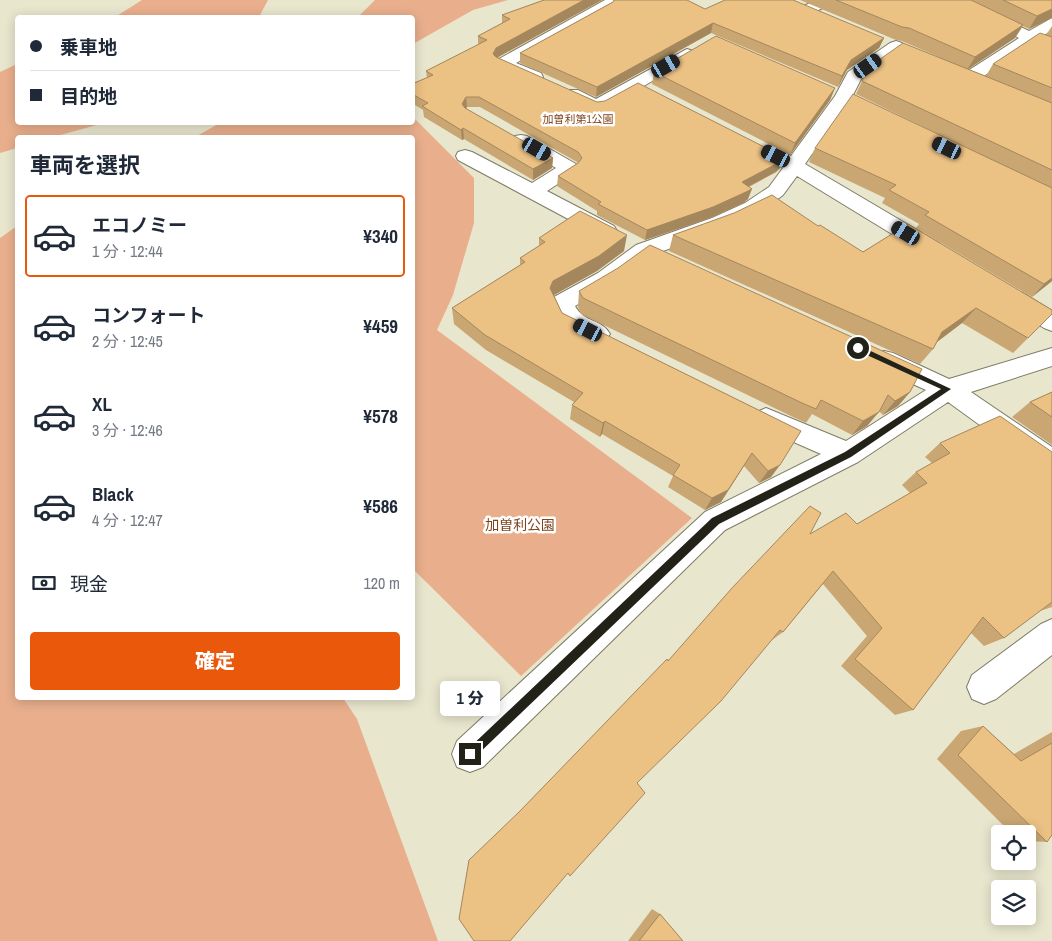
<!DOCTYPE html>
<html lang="ja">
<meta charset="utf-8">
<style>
body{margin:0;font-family:"Archivo Narrow","Noto Sans JP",sans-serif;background:#f2f2f3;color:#1f2937;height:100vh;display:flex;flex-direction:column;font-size:19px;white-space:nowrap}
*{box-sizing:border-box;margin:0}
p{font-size:16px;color:#747a83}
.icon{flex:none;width:28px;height:28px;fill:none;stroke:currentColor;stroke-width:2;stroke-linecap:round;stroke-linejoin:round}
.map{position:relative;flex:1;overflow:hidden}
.panel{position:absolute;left:15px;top:135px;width:400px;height:565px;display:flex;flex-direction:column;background:#fff;border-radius:5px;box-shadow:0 2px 12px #0003}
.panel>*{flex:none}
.top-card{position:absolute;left:15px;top:15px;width:400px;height:110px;border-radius:5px;box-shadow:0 2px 12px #0003;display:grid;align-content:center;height:110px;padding:0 15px;background:#fff}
.controls{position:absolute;left:991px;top:825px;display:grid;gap:10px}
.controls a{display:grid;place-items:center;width:45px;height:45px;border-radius:5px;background:#fff;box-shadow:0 2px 12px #0003;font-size:25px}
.end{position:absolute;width:22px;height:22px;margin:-11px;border:6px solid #232219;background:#fff;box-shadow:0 0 0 2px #fff}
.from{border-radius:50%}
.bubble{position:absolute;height:35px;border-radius:5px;background:#fff;box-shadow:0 2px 12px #0003;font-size:16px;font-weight:800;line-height:35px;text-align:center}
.car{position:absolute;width:15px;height:30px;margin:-15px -8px;border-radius:6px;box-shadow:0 0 4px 1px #0007;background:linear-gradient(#222 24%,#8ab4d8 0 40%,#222 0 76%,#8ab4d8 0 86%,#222 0)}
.top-card b{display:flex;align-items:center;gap:18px;height:48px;font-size:19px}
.top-card b+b{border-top:1px solid #e0e1e3}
.top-card i{width:12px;height:12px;background:#1f2937}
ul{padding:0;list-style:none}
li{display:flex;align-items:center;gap:15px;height:82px;margin:0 10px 8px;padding:0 5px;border:2px solid transparent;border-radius:5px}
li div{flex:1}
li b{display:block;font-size:19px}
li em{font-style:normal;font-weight:800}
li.selected{border-color:#ea580c}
li>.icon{width:45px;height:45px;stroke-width:1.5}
h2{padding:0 15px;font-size:22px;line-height:60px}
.pay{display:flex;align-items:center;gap:12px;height:55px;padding:0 15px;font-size:19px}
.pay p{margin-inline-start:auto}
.action{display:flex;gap:10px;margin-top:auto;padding:10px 15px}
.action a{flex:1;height:58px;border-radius:5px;background:#ea580c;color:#fff;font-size:20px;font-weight:800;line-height:58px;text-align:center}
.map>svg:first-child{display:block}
.green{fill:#e9af8d}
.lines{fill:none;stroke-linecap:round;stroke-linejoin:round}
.street-casing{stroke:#7e7b66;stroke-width:2}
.street{fill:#fff;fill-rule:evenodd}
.wall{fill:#caa672}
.shaded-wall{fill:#a4875c}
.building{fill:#ebc184;stroke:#a4875c}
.route{fill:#232219}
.labels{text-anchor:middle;stroke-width:5;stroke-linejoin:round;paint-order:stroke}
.far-park-label{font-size:11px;fill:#80451d;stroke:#fff}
.park-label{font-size:14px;fill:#80451d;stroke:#fff}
</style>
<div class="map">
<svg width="1052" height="941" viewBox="0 0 1052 941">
<rect width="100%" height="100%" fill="#e9e6ce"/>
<path class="green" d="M142,0h126l-9,17h-144z
M375,0h133l-35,10 -60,34 -1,-26 -54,-1z
M17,64l1,58 86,1 -51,14 -35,1 -1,10 -17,5v-81z
M413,117l61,61v45l-21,72 -16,35 255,188 -171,158 -108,-107 -1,-431 -217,-1 25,-14 192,-1z
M17,226l1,472h325l14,21 81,222h-438v-703z"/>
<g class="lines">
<defs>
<path id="street" d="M605,0h15l-9,10 -95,53 25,10 2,4 -2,4h-12l-32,-15 -2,-3 2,-3z
M816,0h19l-2,3 -21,10h-10l-2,-3 2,-3z
M946,0h18l65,31 23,-13v12l-11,7 11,5v11l-21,-9 -56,38h-12l-2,-4 2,-4 56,-36 -71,-35z
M896,41l6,2 2,3 -2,3 -41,30 -9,18 -47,67 134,79 3,5 -3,5 -8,2 -8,-2 -126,-77 -14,19 -24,18 -33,15 -74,27 -38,28 -39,23c9,17 27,13 35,28l-4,6 -8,3 -35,-16 -12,-24 3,-6 44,-24 38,-28 76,-27 33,-15 24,-16 14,-19 -13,-8 -2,-4 2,-4 7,-2 14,6 44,-60 13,-24 42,-29z
M687,49l6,2 2,3 -2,3 -90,53c-13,3 -26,-7 -37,-12l-3,-4 3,-4h12l18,9z
M521,135l6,1 49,28 3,4 -3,4 -29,19 67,35 3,5 -3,5 -7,2 -7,-2 -142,-76 -2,-4 2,-4 7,-2 7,2 60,31 24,-15 -41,-24 -3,-4 3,-4z
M1015,291l8,2 29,18v20l-8,-3 -37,-23 -3,-6 3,-6z
M1052,348v18l-81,26 81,55v27l-10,-4 -94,-68 -90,60 -133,68 -242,237 -13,5 -13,-5 -5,-13 5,-13 248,-229 116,-58 -64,-28 -4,-7 4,-7 9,-4 80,33 80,-51 -51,-23 -3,-7 3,-7 9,-2 9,2 56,26z
M1052,619v36l-56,44 -12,5 -12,-5 -5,-12 5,-12 69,-51z"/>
</defs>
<use href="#street" class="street-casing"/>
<use href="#street" class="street"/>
</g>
<path class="wall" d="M544,0h58l-105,58 100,44 187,55 -4,11 -4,4 -27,15 -1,12 -5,4 -33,15 -65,22 -48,-25v-4l-40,-25 1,-10 20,-13 -1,-1 -97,-55h-13l-1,2 87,49 -1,10 -19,12 -69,-41 -2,1 -38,-23 -1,-7 -11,-7v-19l15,-6 -1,-7 52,-26v-9l24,-13v-8z
M800,0h252v18l-23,11 -6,-3 -8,12 -47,31 18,7 7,-12 53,-29 6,-9v255l-20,16 -116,-69 3,-4 -37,-21 3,-5 -76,-36 6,-14 131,-10 -90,-44 6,-13 77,-24 -37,-16 -6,-1z
M613,2l92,7 179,29 -5,10 -32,22 -9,17 -127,-54 -115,64 -76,-34v-10z
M654,72l181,16 -5,12 -40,55 -138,-71z
M908,224l120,114 -15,15 -51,-30 -25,19 -4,7 -13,15 -251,-113 4,-16 145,-9 45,26z
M539,238l85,13 -27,20 -43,24 8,18 239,118 -30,46 -12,6 -15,-17 -23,36 -16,8 -37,-23 5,-11 -71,-42 -2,3 -30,-18 2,-14 2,-3 -88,-52 -32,-26 -2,-16 68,-43v-7l19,-12z
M579,291l331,101 -12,14 -15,9 -4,-4 -12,15 -15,9 -40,-21 -6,9 -13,-6 -212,-103 -3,-7z
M1052,392v53l-40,-28 18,-15z
M940,443l112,9v155l-12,4 -36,27 -20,8 -13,-13 -58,77 -18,5 -54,-49 26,-30 -44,-52 -40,48 -11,8 -252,171 148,-150 142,-127 47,-10 53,-31 -8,-8 14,-13 16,-9 -7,-6z
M983,726l31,28 38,-22v103l-5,7 -19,-1v-7h-16l-75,-75 24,-28z
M652,909l8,5 23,27h-55z"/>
<path class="shaded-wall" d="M584,0h18l-106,58 -3,-4 3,-6z
M1052,9v9l-23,11 8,-13z
M713,23l-2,10 -115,64 1,-10z
M1023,25l-8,13 -48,32 8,-13z
M884,38l-5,10 -32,22 -9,17 4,-11 9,-16z
M835,88l-5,12 -40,55 5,-12z
M466,97l1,10 -5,7v-10z
M463,128l1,11 -2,1 -1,-10z
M784,157l-4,11 -4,4 -38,20 4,-10z
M553,158l-1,10 -19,12v-11z
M752,189l-4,10 -5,4 -33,15 -65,22 2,-10z
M627,235l-3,16 -27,20 -45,25 -2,-8 3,-7z
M1052,278v3l-20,16 12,-13z
M976,308l-14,15 -33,25 13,-16z
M910,392l-12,14 -15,9 12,-14z
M879,412l-12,14 -15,9 11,-14z
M605,421l-3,13 -2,3 3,-14z
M752,453l-31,49 -16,8 7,-12z
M780,465l-9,12 -12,6 9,-12z"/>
<path class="building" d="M544,0h40l-88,48 -3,6 3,3 101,45 8,-1 33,-18 146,74 -4,5 -38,20 10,7 -6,3 -33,15 -66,23 -49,-26 3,-2 -43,-26 20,-13 4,-5 -4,-6 -99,-55h-13l-4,7 3,4 88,50 -20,11 -70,-41 -2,2 -39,-24 6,-3 -16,-9v-10l21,-9 -7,-4 61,-31 -9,-4 32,-17 -8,-4z
M614,0h73l18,9 20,-9h68l91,38 -33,22 -9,16 -129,-53 -116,64 -77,-34 93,-51z
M836,0h135l52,25 -48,32 -66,-29 -7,-1z
M1003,0h49v9l-15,7z
M1040,33l12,4v51l-59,-24z
M716,36l119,52 -40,55 -141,-71z
M903,43l149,60v67l-190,-89 7,-14z
M853,94l199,94v90l-8,6 -119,-69 4,-3 -40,-22 7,-5 -81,-37z
M772,195l46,31 2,-1 43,27 45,-28 144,86v4l-24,24 -52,-30 -34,24 -9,17 -260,-114 61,-22z
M580,211l47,24 -28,21 -46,25 -3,7 12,25 239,118 -21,34 -12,6 -16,-18 -24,37 -16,8 -39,-23 7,-10 -75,-44 -2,2 -31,-18 11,-12 -98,-58 -33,-27 73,-46 -5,-4 25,-16 -6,-4z
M650,245l272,124 -12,23 -15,9 -7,-6 -9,17 -16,9 -42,-21 -5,9 -14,-6 -219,-105 -4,-7 39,-23z
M1052,392v25l-22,-15z
M1000,416l52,36v150l-48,36 -21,-21 -70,93 -58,-51 27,-31 -49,-57 -50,61 -3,-2 -59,71 -84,82 8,10 -75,83 -2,-3 -58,68h-36l-15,-22 10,-59 51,-49 147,-152 1,2 64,-73 78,-82 11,7 -11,21 36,-21 11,11 70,-41 -11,-11 34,-19 -10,-10z
M983,726l38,35 31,-18v92l-5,7 -89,-87z
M660,914l23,27h-44z"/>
<path class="route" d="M858,345l93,44 -100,68 -132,67 -245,234 -4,1 -3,-1 -2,-4 2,-4 245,-232 133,-66 96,-63 -85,-39v-4z"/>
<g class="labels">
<g class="far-park-label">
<text x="578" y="123">加曽利第1公園</text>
</g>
<g class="park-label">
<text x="520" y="530">加曽利公園</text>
</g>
</g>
</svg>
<div class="controls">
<a><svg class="icon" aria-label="locate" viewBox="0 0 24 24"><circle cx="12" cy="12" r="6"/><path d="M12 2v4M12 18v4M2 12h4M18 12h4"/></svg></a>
<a><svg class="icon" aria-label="layers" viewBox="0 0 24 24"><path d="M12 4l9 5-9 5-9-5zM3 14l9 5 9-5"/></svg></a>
</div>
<i class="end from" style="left:858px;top:348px"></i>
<i class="end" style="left:470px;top:754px"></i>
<div class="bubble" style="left:440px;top:681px;width:60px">1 分</div>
<i class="car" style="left:666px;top:66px;rotate:60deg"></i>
<i class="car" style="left:868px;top:66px;rotate:55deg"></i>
<i class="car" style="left:947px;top:148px;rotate:296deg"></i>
<i class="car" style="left:537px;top:149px;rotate:120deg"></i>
<i class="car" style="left:776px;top:156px;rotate:297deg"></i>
<i class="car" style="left:906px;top:233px;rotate:301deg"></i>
<i class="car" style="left:588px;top:330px;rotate:297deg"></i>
<div class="top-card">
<b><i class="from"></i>乗車地</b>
<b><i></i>目的地</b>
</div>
<section class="panel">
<h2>車両を選択</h2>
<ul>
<li class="selected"><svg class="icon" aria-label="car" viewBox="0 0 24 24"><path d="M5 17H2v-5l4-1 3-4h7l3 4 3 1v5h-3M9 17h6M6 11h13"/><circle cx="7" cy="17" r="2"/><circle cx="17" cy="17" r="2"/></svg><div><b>エコノミー</b><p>1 分 · 12:44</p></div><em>¥340</em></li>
<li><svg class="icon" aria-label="car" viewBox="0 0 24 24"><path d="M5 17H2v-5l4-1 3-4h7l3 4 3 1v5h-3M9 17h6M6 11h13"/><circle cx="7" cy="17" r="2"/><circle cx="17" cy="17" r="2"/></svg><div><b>コンフォート</b><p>2 分 · 12:45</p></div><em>¥459</em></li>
<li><svg class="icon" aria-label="car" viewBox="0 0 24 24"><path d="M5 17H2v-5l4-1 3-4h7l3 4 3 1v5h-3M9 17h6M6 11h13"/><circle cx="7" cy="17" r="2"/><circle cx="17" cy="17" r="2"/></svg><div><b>XL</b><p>3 分 · 12:46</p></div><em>¥578</em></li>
<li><svg class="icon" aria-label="car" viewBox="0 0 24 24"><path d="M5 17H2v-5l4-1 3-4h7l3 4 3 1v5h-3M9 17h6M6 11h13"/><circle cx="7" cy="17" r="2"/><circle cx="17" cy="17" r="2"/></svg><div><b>Black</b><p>4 分 · 12:47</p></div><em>¥586</em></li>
</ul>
<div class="pay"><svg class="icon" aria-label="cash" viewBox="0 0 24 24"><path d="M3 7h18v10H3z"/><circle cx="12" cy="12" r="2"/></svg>現金<p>120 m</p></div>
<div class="action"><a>確定</a></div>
</section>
</div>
